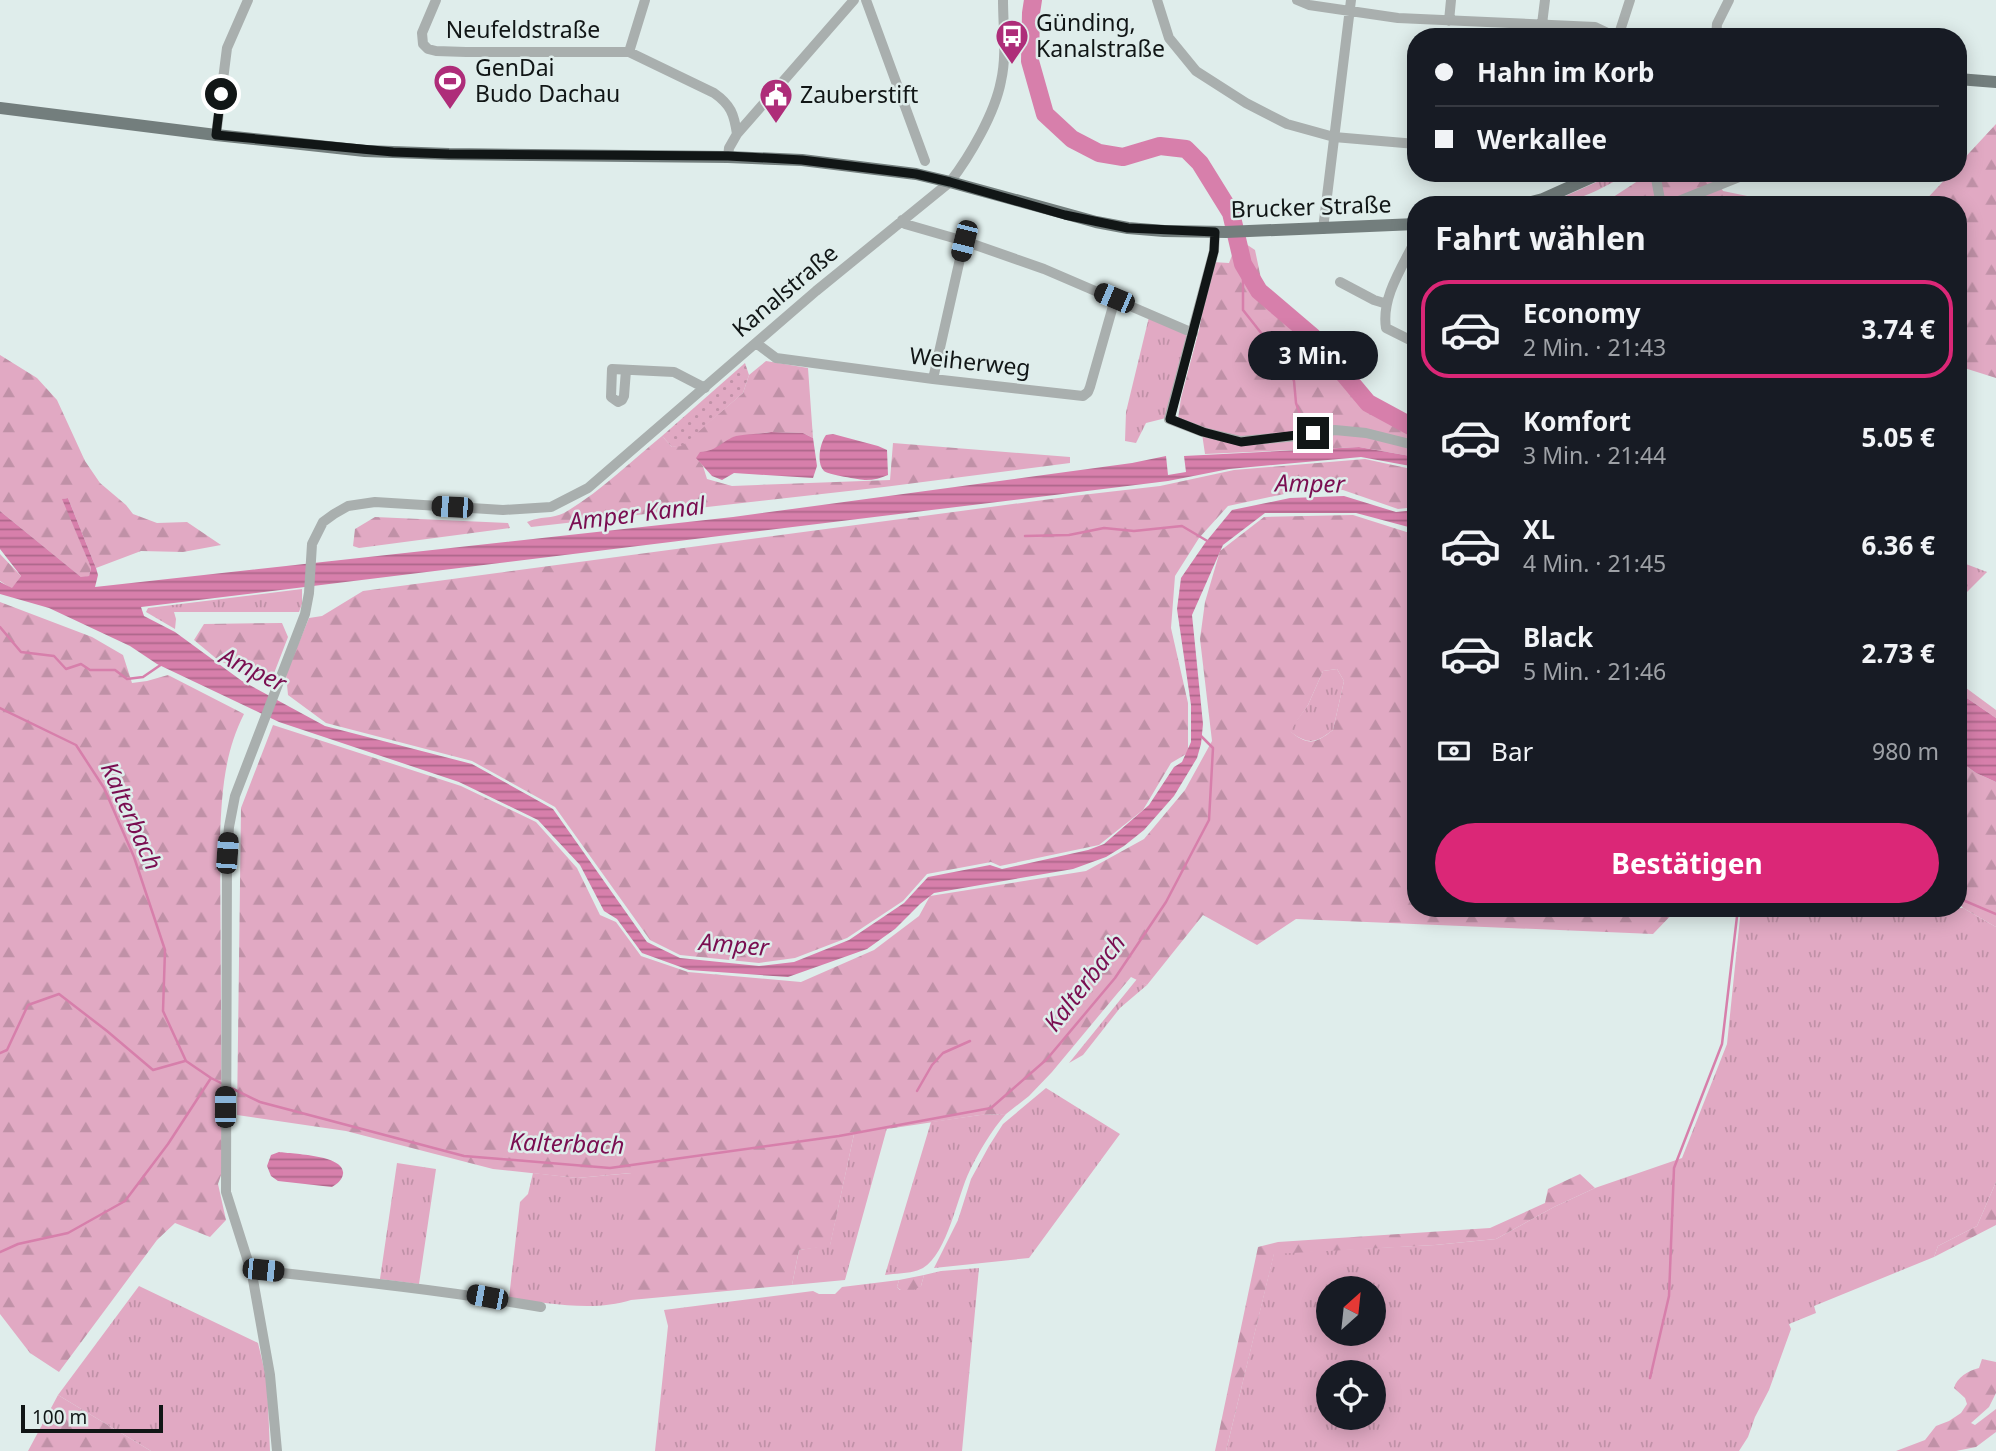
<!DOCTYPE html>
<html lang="de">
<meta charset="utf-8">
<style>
body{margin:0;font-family:"Noto Sans",sans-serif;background:#20242c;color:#f1f3f6;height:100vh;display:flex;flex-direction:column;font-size:26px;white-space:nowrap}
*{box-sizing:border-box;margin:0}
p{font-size:23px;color:#9ea1a6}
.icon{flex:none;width:38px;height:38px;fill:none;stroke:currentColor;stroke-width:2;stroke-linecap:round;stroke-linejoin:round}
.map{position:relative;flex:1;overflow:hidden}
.side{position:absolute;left:1407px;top:196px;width:560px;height:721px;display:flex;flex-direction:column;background:#171b24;border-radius:28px;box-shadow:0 4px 18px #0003}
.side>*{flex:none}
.guide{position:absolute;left:1407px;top:28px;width:560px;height:154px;border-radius:28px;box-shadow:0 4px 18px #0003;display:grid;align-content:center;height:154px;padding:0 28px;background:#171b24}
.needle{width:46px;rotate:27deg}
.buttons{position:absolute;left:1316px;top:1276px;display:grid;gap:14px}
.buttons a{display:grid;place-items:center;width:70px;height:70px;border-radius:50%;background:#171b24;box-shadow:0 4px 18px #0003;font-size:35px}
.scale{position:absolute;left:21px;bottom:18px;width:142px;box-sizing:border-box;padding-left:7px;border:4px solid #111616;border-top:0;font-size:19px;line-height:24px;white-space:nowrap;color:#111616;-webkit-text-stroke:5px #dfedeb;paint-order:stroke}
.end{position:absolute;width:32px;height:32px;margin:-16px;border:9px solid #111616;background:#fff;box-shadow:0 0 0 4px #fff}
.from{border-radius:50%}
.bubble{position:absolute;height:49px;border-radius:24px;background:#171b24;box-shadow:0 4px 18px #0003;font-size:23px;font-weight:700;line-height:49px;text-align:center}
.car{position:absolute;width:21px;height:42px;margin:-21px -10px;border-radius:9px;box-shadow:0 0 5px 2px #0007;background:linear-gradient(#222 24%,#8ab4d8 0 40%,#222 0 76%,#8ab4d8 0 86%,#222 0)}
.guide b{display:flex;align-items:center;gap:24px;height:66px;font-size:26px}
.guide b+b{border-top:2px solid #363941}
.guide i{width:18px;height:18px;background:#f1f3f6}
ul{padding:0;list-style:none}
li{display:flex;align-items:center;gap:21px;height:98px;margin:0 14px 10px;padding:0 14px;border:4px solid transparent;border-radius:28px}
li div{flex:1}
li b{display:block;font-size:26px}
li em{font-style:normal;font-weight:700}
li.selected{border-color:#db2777}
li>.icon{width:63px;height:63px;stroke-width:1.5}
h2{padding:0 28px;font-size:32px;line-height:84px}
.pay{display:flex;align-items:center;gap:18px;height:77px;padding:0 28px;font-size:26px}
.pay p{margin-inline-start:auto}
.action{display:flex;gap:14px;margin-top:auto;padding:14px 28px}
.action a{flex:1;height:80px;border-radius:42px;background:#db2777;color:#fff;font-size:28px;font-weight:700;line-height:80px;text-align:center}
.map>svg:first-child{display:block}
.grass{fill:url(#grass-tufts);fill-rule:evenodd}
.forest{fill:url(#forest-firs);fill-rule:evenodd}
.garden{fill:url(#garden-dots)}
.water{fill:url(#water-rules)}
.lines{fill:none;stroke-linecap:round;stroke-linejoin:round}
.stream{stroke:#d77fab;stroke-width:2.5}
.river{stroke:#d77fab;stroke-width:18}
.minor{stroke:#a9afae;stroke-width:10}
.major{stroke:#737e7d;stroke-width:12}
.route{stroke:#111616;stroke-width:9}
.labels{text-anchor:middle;stroke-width:5;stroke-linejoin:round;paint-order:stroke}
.poi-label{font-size:23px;fill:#111616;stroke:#dfedeb;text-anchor:start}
.street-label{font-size:23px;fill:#111616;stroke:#dfedeb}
.water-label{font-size:24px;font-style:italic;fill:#7a0e51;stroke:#dfedeb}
</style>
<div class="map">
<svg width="1996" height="1451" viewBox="0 0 1996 1451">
<defs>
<pattern id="grass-tufts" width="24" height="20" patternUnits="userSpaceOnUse" patternTransform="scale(1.75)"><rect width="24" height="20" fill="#e1a9c3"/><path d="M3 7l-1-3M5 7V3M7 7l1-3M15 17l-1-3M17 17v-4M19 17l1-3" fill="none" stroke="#c091a7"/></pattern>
<pattern id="forest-firs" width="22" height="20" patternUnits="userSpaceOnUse" patternTransform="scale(1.75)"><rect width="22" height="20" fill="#e1a9c3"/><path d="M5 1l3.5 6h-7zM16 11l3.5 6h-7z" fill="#c091a7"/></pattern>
<pattern id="garden-dots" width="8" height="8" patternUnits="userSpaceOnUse" patternTransform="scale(1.75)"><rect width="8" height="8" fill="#e1a9c3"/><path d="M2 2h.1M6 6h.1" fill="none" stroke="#c091a7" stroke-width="1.8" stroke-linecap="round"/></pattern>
<pattern id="water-rules" width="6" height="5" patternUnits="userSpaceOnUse" patternTransform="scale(1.75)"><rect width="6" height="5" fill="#d77fab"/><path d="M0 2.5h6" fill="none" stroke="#ad678a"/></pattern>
</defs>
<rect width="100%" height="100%" fill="#dfedeb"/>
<path class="grass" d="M1617,173h11c-25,16 -57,32 -87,32l20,-7z
M1149,317l38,17 -21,84 -20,5 -10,20 -11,-2 1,-29z
M1958,561l29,11 -29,29z
M302,589v15l-3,8h-125l2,7 -1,10 -29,-17 2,-4z
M1337,669l7,12 -11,49c-19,14 -24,15 -44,1l19,-26 15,-34z
M1741,908h222l33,19v255l-19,44 -39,20 -4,11 -120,49 2,7 -27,11 2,5 -22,61 -14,27 -7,20 -9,14h-513l48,-198 161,-8 61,-6 58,-32 41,-19 87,-30 45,-114zM1328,1288h46v46h-46zM1328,1372h46v46h-46z
M1137,979l10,6 -27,23 -37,47 -14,8z
M1046,1088l74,46 -91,124 -95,10 24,-48 13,-41 18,-33 14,-22z
M1006,1114c-15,17 -26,36 -36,56 -13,26 -22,83 -47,98 -11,6 -26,5 -38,7l46,-153 49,-7z
M887,1128l-42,152 -53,5 7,-35 31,-5 24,-111z
M397,1163l39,6 -17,115 -39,-5z
M533,1173l44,5 55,-5 -1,127c-37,12 -84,3 -122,-2l11,-96 8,-8z
M979,1268l-17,183h-307l13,-125 -4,-16 149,-19 6,3h16l7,-7 57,-7 -2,7 3,3 21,-4 3,-11 17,-4z
M139,1286l119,57 9,38 3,70h-119l-93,-56z"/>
<path class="forest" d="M1996,124v254l-38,-12v-161h-37l30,-32h7v-8z
M1650,173h63l10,18 68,14h-190z
M1246,244l9,6 8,38 51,41 54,66 48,24v38l-57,-10 -154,7 -4,-27 -23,-8 3,-21 18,-68 13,-68 17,1 7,-18z
M0,355l37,23 20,22 28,61 15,22 26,22 7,9 24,9 30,-1 34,23 -38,7 -42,-1 -45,17 -28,-70 -5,1 28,69 -2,8 -7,2 -82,-67z
M766,361l42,7 5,70 -10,-5 -32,-1 -37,5 -14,10 -23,11 6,8 4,13 25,7 158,-6 3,-37 177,14v6l-186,24 -353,40 -4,-5c12,-6 26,-3 37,-9 35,-20 66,-51 98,-77l10,11 10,-2 61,-52 6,-18z
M1365,459l51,11v37l-18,2 -55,-19 -54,3 -61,13 -29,32 -24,38 -4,52 17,75v50l-17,10 -28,47 -44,35 -99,21 -9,-4 -64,12 -24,27 -56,37 -52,20 -36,5 -79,-8 -30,-15 -95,-133 -83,-46 -146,-38 -38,-28 -2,-21 23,-56 13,-2 41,-25 710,-95 87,-10 74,-16z
M1353,515l63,20v373h262l-25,26 -357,-15 -39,26 -54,-30 -56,70 -16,-8 -79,95 -23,24 -23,18 -26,1 -126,19 -24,112 -31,4 -7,35 -161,15v-127l-54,5 -84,-9 -147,-38 -109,-16 4,-307 32,-83 188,61 75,36 41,46 23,47 16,7 25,34 47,16 113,10 73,-32 45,-34 11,-20 156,-25 58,-32 41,-49 27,-49 -12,-102 5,-37 15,-51 44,-34zM1337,669l7,12 -11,49c-18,14 -25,16 -43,1l18,-26 15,-34z
M375,517l133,6 2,5 -151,20 -6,-2 2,-17z
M0,554l21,22 -9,13 -12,-8z
M0,602l92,35 31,18 9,28 15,-2 21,-6 76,39c-20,40 -22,78 -24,122l2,336 -4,12 8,36 -16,17 -35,-14 -18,17 -98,132 -29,-19 -30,-39z
M282,623l6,14 -15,39h-21l-34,-16 -24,-20 10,-16z
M1958,682l38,28v8l-38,-26z
M1958,760l18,13 20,9v145l-33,-19 -5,-6z
M1580,1174l15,14 -41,19 -58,32 -61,6 -161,9 -48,197h-11l43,-204 20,-5 212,-14 55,-25 3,-14z
M1996,1182v43l-62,32 4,-11 39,-20z
M924,1275l-3,11c-8,5 -17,9 -24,1l2,-7z
M1982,1359l14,3v31l-7,14 -18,16 4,2 21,-16v23l-20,15 -20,4h-60l29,-11 11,-14 13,-5 12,-8 6,-9 -2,-6 -11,-10c3,-11 14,-17 25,-20z
M58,1395l93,56h-123z"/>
<path class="garden" d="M745,363l4,12 -6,18 -61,53 -10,1 -10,-11z"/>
<path class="water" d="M771,432l32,1 10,5 4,28 -4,12 -79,-5 -12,7 -10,-4 -16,-18 4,-6c18,-1 23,-12 36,-16 11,-2 24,-2 35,-4z
M833,434l45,12 9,4 1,25c-7,3 -14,5 -22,5 -5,0 -40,-6 -42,-9 -8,-8 -4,-28 2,-36z
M1359,447l57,10v10l-55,-10 -132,12 -61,12 -1027,126 3,9 31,16 67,49 83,45 147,38 81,45 94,133 33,16 79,8 35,-4 55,-22 55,-37 24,-26 62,-12 12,4 86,-19 16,-6 45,-39 25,-38 8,-5 9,-20v-37l-14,-96 4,-31 24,-35 27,-33 58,-12 54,-2 52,16 20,-2v19l-60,-16h-91l-42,32 -31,70 11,109 -2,20 -4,14 -23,38 -30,34 -20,16 -18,11 -33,12 -139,24 -14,11 -25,25 -28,20 -79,28 -99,-7 -47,-17 -25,-34 -13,-8 -24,-46 -42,-45 -79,-38 -180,-60 -122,-58 -27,-18 -81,-38 -49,-14v-12l12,6 9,-12 -21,-27v-38l81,66 8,-1 2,-8 -29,-69 6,-1 28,70 2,7 -3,12 638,-70 399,-54 34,-7 2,19 18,-3 -2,-16z
M1958,692l38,26v64l-20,-9 -18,-13z
M279,1152c14,2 67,3 64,22 -1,6 -6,10 -11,13l-54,-6 -7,-5 -4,-10 4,-11z"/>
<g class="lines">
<path class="stream" d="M1031,13l9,-13
M1243,264v46l45,57 6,14 2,22 10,28
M1308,437l5,14
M1025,536l44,-1 35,-7 30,3 48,-5 27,16
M0,627l21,25 33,4 12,13 15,-5 9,6h25l12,9 16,-2 19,-13
M0,708l76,37 28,43 30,69 31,93 -2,61 23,50 25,17 12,6
M1958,898l38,16
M0,1053l7,-3 21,-45 31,-11 48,37 46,39 32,-9
M229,1087l31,15 204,54 146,12 229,-32 152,-28 56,-49 68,-81 51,-76 43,-82 4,-72 -13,-13
M917,1091l15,-26 11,-12 27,-12
M0,1252l18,-8 50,-11 57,-32 43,-57 43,-66
M1650,1378l19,-82 5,-128 48,-124 16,-136"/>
<path class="river" d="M1033,0l-2,13 -1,48 15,53 27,25 27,14 24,4 37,-11 26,3 14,14 31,50 12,51 16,27 53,45 56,67 48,26"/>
<path class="minor" d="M436,0l-14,33 1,11 5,5 8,2 30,1h163l85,41c17,12 20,21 23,41
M866,0l59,161
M1157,0l12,38 27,33 50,32 41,21 47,13 82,7
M1297,0l12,5 89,13 197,9 21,10
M1449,21l2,-21
M1542,24l3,-24
M1618,37l12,-37
M1716,37l1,-13 12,-24
M1750,37h15
M629,52l16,-52
M216,135l11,-87 21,-48
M728,157l1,-9 8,-14 117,-134
M1655,173l6,32
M1669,205l80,-32
M902,220l3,4 59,17 80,28 149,64
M1323,229l28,-229
M1215,232l-1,19 -45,168 34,13 38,9 58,-5 36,-6 31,3 44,11
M1416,239c-13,27 -35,58 -30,89l30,15
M1340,282l34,18 13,4
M756,343l20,15 157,21 150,17 5,-4 2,-5 25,-88
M626,370l-2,26 -2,4 -4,2 -7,-5 1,-28 62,3 31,16
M933,379l31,-138
M252,1274l11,-3c93,10 185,20 278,36
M277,1451l-7,-76 -18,-101 -26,-82 1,-339 2,-26 6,-31 70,-182 4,-21 3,-49 11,-22 11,-8 14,-8 27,-4 128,8 48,-3 37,-19 228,-197 134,-109c20,-26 45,-69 51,-101 6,-26 2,-55 2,-81"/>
<path class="major" d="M1958,79l38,3
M0,108l216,27 149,16 84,3 279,3 74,3 114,14 34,8 146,40 32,6 36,3 62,1 190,-8
M1520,205l23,-6 58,-26"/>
</g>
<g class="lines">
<path class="route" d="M221,94l-5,41 177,17 56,2 279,2 74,4 114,14 34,8 115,33 63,13 87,4 -1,19 -44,168 33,13 38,10 72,-9"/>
</g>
<defs>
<symbol id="bus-pin" viewBox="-11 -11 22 30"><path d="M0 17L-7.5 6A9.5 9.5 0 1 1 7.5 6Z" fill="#ae2d79" stroke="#dfedeb"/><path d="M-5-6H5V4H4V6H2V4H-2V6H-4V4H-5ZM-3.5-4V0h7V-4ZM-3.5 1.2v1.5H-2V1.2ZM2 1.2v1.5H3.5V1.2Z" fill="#fff"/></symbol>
<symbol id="stadium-pin" viewBox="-11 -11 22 30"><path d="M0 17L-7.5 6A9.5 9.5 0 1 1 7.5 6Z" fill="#ae2d79" stroke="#dfedeb"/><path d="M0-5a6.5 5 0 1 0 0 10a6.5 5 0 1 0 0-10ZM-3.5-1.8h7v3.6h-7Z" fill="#fff"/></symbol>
<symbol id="civic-pin" viewBox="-11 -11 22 30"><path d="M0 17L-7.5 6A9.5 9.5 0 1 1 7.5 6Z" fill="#ae2d79" stroke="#dfedeb"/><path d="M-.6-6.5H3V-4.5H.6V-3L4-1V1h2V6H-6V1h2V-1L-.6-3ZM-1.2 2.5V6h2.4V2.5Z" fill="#fff"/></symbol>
</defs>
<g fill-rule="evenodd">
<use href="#bus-pin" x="993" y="17" width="38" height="52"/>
<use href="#stadium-pin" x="431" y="62" width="38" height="52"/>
<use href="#civic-pin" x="757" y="76" width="38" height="52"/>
</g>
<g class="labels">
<g class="poi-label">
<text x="1036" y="31">Günding,<tspan x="1036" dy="26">Kanalstraße</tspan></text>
<text x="475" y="76">GenDai<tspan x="475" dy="26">Budo Dachau</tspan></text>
<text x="800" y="103">Zauberstift</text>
</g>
<g class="street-label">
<text x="523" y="38">Neufeldstraße</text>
<text transform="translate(1311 207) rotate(-2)" y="8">Brucker Straße</text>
<text transform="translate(785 291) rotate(-40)" y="8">Kanalstraße</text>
<text transform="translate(970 362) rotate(6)" y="8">Weiherweg</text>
</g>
<g class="water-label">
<text transform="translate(1310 484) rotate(1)" y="8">Amper</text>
<text transform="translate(637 514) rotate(-7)" y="8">Amper Kanal</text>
<text transform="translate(253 670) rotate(26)" y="8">Amper</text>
<text transform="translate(131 816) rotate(66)" y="8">Kalterbach</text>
<text transform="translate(734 945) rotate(5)" y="8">Amper</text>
<text transform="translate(1085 983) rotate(-52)" y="8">Kalterbach</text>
<text transform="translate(567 1144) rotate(2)" y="8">Kalterbach</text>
</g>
</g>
</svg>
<div class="buttons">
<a><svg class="needle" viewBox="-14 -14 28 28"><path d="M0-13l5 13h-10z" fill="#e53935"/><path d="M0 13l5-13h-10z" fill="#9ea1a6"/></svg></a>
<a><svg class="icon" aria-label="locate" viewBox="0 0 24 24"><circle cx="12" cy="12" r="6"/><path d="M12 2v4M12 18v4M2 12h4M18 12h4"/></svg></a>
</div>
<div class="scale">100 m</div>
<i class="end from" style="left:221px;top:94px"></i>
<i class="end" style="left:1313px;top:433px"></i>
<div class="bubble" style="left:1248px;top:331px;width:130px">3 Min.</div>
<i class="car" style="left:964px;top:241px;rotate:194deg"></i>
<i class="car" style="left:1114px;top:298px;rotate:293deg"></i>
<i class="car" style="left:452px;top:507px;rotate:273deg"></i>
<i class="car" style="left:227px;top:853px;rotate:4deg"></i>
<i class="car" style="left:225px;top:1107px;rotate:0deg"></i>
<i class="car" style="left:263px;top:1270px;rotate:96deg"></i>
<i class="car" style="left:487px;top:1297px;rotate:281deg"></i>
<div class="guide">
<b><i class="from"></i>Hahn im Korb</b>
<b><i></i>Werkallee</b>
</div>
<section class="side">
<h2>Fahrt wählen</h2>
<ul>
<li class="selected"><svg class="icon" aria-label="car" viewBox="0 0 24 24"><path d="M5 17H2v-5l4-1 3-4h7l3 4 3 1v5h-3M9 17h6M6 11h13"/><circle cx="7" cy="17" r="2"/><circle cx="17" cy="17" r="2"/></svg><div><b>Economy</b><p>2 Min. · 21:43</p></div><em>3.74 €</em></li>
<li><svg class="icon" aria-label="car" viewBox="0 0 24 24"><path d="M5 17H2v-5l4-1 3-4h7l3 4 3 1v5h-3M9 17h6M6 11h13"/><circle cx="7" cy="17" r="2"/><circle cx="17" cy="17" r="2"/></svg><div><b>Komfort</b><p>3 Min. · 21:44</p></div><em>5.05 €</em></li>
<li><svg class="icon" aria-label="car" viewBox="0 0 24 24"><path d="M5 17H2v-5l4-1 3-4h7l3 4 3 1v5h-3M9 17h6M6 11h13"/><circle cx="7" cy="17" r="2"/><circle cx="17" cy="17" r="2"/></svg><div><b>XL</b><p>4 Min. · 21:45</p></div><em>6.36 €</em></li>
<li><svg class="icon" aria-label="car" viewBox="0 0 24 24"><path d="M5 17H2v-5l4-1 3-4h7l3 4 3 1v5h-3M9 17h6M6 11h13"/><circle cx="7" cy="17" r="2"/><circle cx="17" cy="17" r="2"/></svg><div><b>Black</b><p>5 Min. · 21:46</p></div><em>2.73 €</em></li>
</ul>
<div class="pay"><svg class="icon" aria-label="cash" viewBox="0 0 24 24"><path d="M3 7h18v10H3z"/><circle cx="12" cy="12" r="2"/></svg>Bar<p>980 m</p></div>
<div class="action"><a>Bestätigen</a></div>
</section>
</div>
